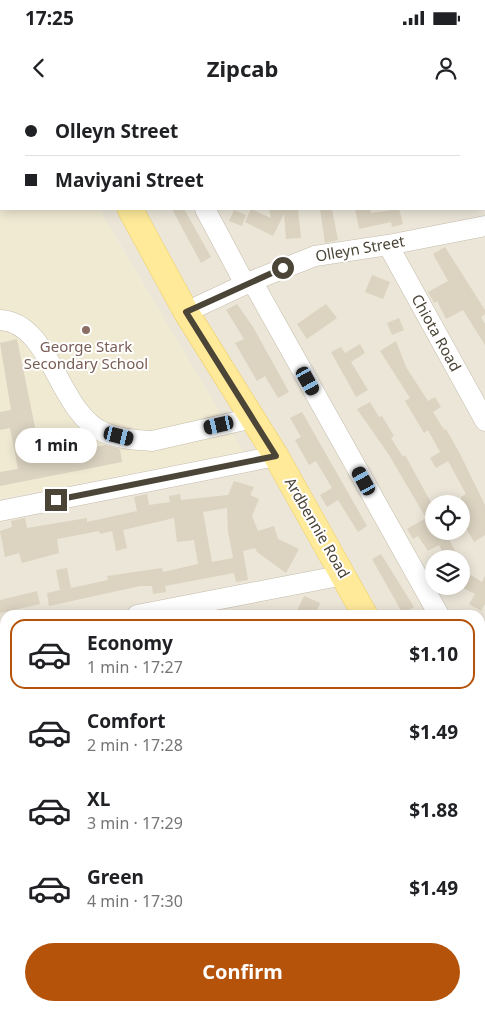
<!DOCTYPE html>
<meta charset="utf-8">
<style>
body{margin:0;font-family:"Noto Sans",sans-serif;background:#f2f2f2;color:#202124;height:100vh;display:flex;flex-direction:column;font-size:19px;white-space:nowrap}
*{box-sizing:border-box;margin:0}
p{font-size:16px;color:#757577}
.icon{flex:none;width:28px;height:28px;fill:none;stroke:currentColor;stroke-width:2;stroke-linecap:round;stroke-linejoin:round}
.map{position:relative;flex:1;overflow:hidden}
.panel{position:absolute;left:0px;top:510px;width:485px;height:401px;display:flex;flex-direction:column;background:#fff;border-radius:15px 15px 0 0;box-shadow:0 2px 12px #0003}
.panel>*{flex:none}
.hud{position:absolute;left:0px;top:0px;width:485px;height:110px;box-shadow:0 2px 12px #0003;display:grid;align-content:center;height:110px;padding:0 25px;background:#fff}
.fabs{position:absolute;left:425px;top:395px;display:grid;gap:10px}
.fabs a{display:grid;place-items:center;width:45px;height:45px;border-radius:50%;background:#fff;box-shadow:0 2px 12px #0003;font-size:25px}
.end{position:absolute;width:22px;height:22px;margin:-11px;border:6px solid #4b4537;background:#fff;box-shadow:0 0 0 2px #fff}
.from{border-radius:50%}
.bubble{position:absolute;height:35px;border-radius:18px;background:#fff;box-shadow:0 2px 12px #0003;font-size:16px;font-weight:700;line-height:35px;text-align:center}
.car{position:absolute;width:15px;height:30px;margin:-15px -8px;border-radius:6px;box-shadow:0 0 4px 1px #0007;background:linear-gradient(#222 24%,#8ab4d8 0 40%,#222 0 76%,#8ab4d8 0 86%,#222 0)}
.hud b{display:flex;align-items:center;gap:18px;height:48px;font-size:19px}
.hud b+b{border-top:1px solid #e0e0e0}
.hud i{width:12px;height:12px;background:#202124}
ul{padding:9px 0 0;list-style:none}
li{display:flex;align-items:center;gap:15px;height:70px;margin:0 10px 8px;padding:0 15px;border:2px solid transparent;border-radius:15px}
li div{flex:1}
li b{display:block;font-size:19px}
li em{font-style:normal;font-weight:700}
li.selected{border-color:#b45309}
li>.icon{width:45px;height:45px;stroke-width:1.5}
.cta{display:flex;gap:10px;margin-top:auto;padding:10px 25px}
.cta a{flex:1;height:58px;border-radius:30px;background:#b45309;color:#fff;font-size:20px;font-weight:700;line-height:58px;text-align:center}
.status{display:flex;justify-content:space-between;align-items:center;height:35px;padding:0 25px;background:#fff;direction:ltr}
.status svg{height:14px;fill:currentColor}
header{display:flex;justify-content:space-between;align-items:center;height:65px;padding:0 25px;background:#fff;font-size:22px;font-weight:700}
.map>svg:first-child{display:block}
.residential{fill:#ebe6d8;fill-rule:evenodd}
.education{fill:#f0ead3}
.building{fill:#dcd3c1;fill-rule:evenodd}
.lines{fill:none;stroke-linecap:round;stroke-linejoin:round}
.minor-casing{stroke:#c3bcab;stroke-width:21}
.major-casing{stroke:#efce60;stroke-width:26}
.path{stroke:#c6ba9b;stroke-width:2.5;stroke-dasharray:2.5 2.5;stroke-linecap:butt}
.minor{stroke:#fff;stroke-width:20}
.major{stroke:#ffea9a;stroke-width:25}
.route{stroke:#4b4537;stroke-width:6}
.education-dot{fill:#8d6e63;stroke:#fff;stroke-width:2}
.labels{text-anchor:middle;stroke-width:4;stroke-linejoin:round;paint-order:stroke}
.street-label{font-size:15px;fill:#4b4537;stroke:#fff}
.education-label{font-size:15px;fill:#785e54;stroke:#fff}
</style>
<div class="status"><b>17:25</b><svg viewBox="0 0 49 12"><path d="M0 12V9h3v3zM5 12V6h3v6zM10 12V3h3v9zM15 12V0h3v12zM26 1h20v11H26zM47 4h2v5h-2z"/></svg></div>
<header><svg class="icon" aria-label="back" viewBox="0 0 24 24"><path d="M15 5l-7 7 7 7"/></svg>Zipcab<svg class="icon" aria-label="person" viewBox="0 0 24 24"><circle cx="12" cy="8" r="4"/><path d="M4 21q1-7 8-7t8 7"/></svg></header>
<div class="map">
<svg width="485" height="911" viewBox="0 0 485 911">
<rect width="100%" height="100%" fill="#f6f3ea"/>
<path class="residential" d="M330,0h155v911h-485v-512l243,-47 -144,-243h385v-108h-161zM434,404h27v27h-27zM434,459h27v27h-27zM5,515h475v391h-475z"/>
<path class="education" d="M0,58l1,51h98l145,243 -244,47z"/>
<path class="building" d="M172,109h12l27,48 -10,6z
M251,109l20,9 -2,-9h29l3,29 -15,1 -2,-25 -11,22 -28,-14z
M320,109h12l6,31 -13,3z
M355,109h15l1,4 28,-4 4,15 -11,3 -1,-5 -32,7z
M234,110l12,5 -4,11 -13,-5z
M445,147l40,63v4l-4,3 4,7v21l-22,-35 -17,9 -9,-18 -3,2 -6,-11 20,-11 -15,-27z
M372,175l18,7 -7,17 -18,-7z
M237,204l16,23 36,65 -11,6 -13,-22 -8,5 -22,-38 9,-4 -18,-29z
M326,204l11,14 -30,21 -10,-15z
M399,218l5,12 -12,5 -5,-12z
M17,239l20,98 27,-6 4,21 37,-7 15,4 2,13 -122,24v-14l18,-3 -8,-41 -10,2v-18l11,-2 -11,-67z
M396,241l10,26 22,34 7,-4 6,10 -8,5 11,18 2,-1 14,25 25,51v30l-11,7 -13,-22v-23l5,-3 -18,-33 -12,7 -6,-10 10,-6 -12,-22 -4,3 -19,-32 5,-3 -30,-47z
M360,244l5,9 -14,9 17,28 -12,7 -25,-45 10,-5 4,6z
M370,302l9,15 3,-1 12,20 -3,2 12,19 2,-2 29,53v23h11l14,28h-13l-7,-14 -11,6 -10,-15 -5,3 -6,-10 19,-11 -37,-63 -32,-46z
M302,312l65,114 -9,6 -20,-32 -11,7 -7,-12 12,-7 -16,-27 -7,4 -14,-25 6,-3 -11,-19z
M234,381l20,6 -4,8 9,4 -7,17 6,15 16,-5 4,13 21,10 -13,24 -29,-21 -2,-4 -12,3 5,29 -12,2 -2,-9 -69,13 1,6 -13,2 -1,-8h-12l-91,20 -2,-13 13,-3 -4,-20 11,-2 4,20 37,-8 -1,-4 55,-8 1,4 35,-8 -4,-24 -17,2 -3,-24 -51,12 4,18 -11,3 -4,-20 -12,3 -1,-3 -42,8 2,14 -37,10 -3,-10 -14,4 -5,-26 12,-4 -1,-6 14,-3 2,10 60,-10v4l50,-11 -3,-14 13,-3 2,11 21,-3 -1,-6 11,-2 1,6 47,-5zM227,408l1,23 5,27 -21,4 -9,-50z
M381,454l33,53 -11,7 -31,-55z
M471,475l11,7 3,-6v28l-4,7 -12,-7 6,-10 -12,-6z
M37,491l3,13 -40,9v-13z
M304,496l16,7 -5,12h-20z"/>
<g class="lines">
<defs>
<path id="minor" d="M48,1l4,-1
M418,1l6,-1
M0,16l1,-1
M205,109l40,75
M388,145l97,176
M252,181l187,334
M186,212l66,-31 63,-25 73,-11 97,-19
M0,220c51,2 58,92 103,112 15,7 34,8 49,9l101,-23
M0,411l276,-55
M137,515l207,-40
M0,541h5
M480,546h5
M480,583l5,8
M0,676l5,-1
M480,824h5
M0,825h5"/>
<path id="major" d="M78,0v1
M130,109l56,103 90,144 89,159
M480,716l5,11"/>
</defs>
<use href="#minor" class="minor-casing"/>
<use href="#major" class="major-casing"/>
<path class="path" d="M180,0v1"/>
<use href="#minor" class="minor"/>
<use href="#major" class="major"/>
</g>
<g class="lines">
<path class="route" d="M56,400l220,-44 -90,-144 97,-44"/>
</g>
<circle class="education-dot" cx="86" cy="230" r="5"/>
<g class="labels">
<g class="street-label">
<text transform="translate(360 149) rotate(-10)" y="5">Olleyn Street</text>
<text transform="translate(436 233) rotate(61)" y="5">Chiota Road</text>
<text transform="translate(317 428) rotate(60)" y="5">Ardbennie Road</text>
</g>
<g class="education-label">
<text x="86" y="252">George Stark<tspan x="86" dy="17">Secondary School</tspan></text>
</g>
</g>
</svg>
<div class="fabs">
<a><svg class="icon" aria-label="locate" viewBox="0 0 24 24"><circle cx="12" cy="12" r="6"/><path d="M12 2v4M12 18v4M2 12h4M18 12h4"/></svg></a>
<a><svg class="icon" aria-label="layers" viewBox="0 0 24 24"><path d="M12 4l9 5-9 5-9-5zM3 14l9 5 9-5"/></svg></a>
</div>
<i class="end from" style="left:283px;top:168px"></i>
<i class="end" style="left:56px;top:400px"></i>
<div class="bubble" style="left:15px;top:328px;width:82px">1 min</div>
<i class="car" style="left:308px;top:281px;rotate:151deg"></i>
<i class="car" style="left:219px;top:325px;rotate:257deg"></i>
<i class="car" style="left:119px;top:336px;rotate:104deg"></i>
<i class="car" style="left:364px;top:381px;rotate:331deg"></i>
<div class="hud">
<b><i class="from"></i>Olleyn Street</b>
<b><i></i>Maviyani Street</b>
</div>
<section class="panel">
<ul>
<li class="selected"><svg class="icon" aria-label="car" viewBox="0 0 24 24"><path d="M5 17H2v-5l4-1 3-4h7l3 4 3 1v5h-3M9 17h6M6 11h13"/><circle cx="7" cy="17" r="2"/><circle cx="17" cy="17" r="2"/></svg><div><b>Economy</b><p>1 min · 17:27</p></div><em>$1.10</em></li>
<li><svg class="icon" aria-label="car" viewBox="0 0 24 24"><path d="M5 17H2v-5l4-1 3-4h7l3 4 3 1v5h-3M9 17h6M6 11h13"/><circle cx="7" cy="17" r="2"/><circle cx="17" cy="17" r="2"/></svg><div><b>Comfort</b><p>2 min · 17:28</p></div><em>$1.49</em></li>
<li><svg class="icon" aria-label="car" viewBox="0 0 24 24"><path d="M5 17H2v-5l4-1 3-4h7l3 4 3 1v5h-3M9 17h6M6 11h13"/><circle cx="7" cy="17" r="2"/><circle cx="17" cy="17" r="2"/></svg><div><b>XL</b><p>3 min · 17:29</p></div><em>$1.88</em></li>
<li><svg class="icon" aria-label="car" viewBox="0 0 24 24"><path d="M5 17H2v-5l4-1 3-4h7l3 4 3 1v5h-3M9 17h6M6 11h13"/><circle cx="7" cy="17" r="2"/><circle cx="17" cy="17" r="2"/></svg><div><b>Green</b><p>4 min · 17:30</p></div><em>$1.49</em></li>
</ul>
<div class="cta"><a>Confirm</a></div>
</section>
</div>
